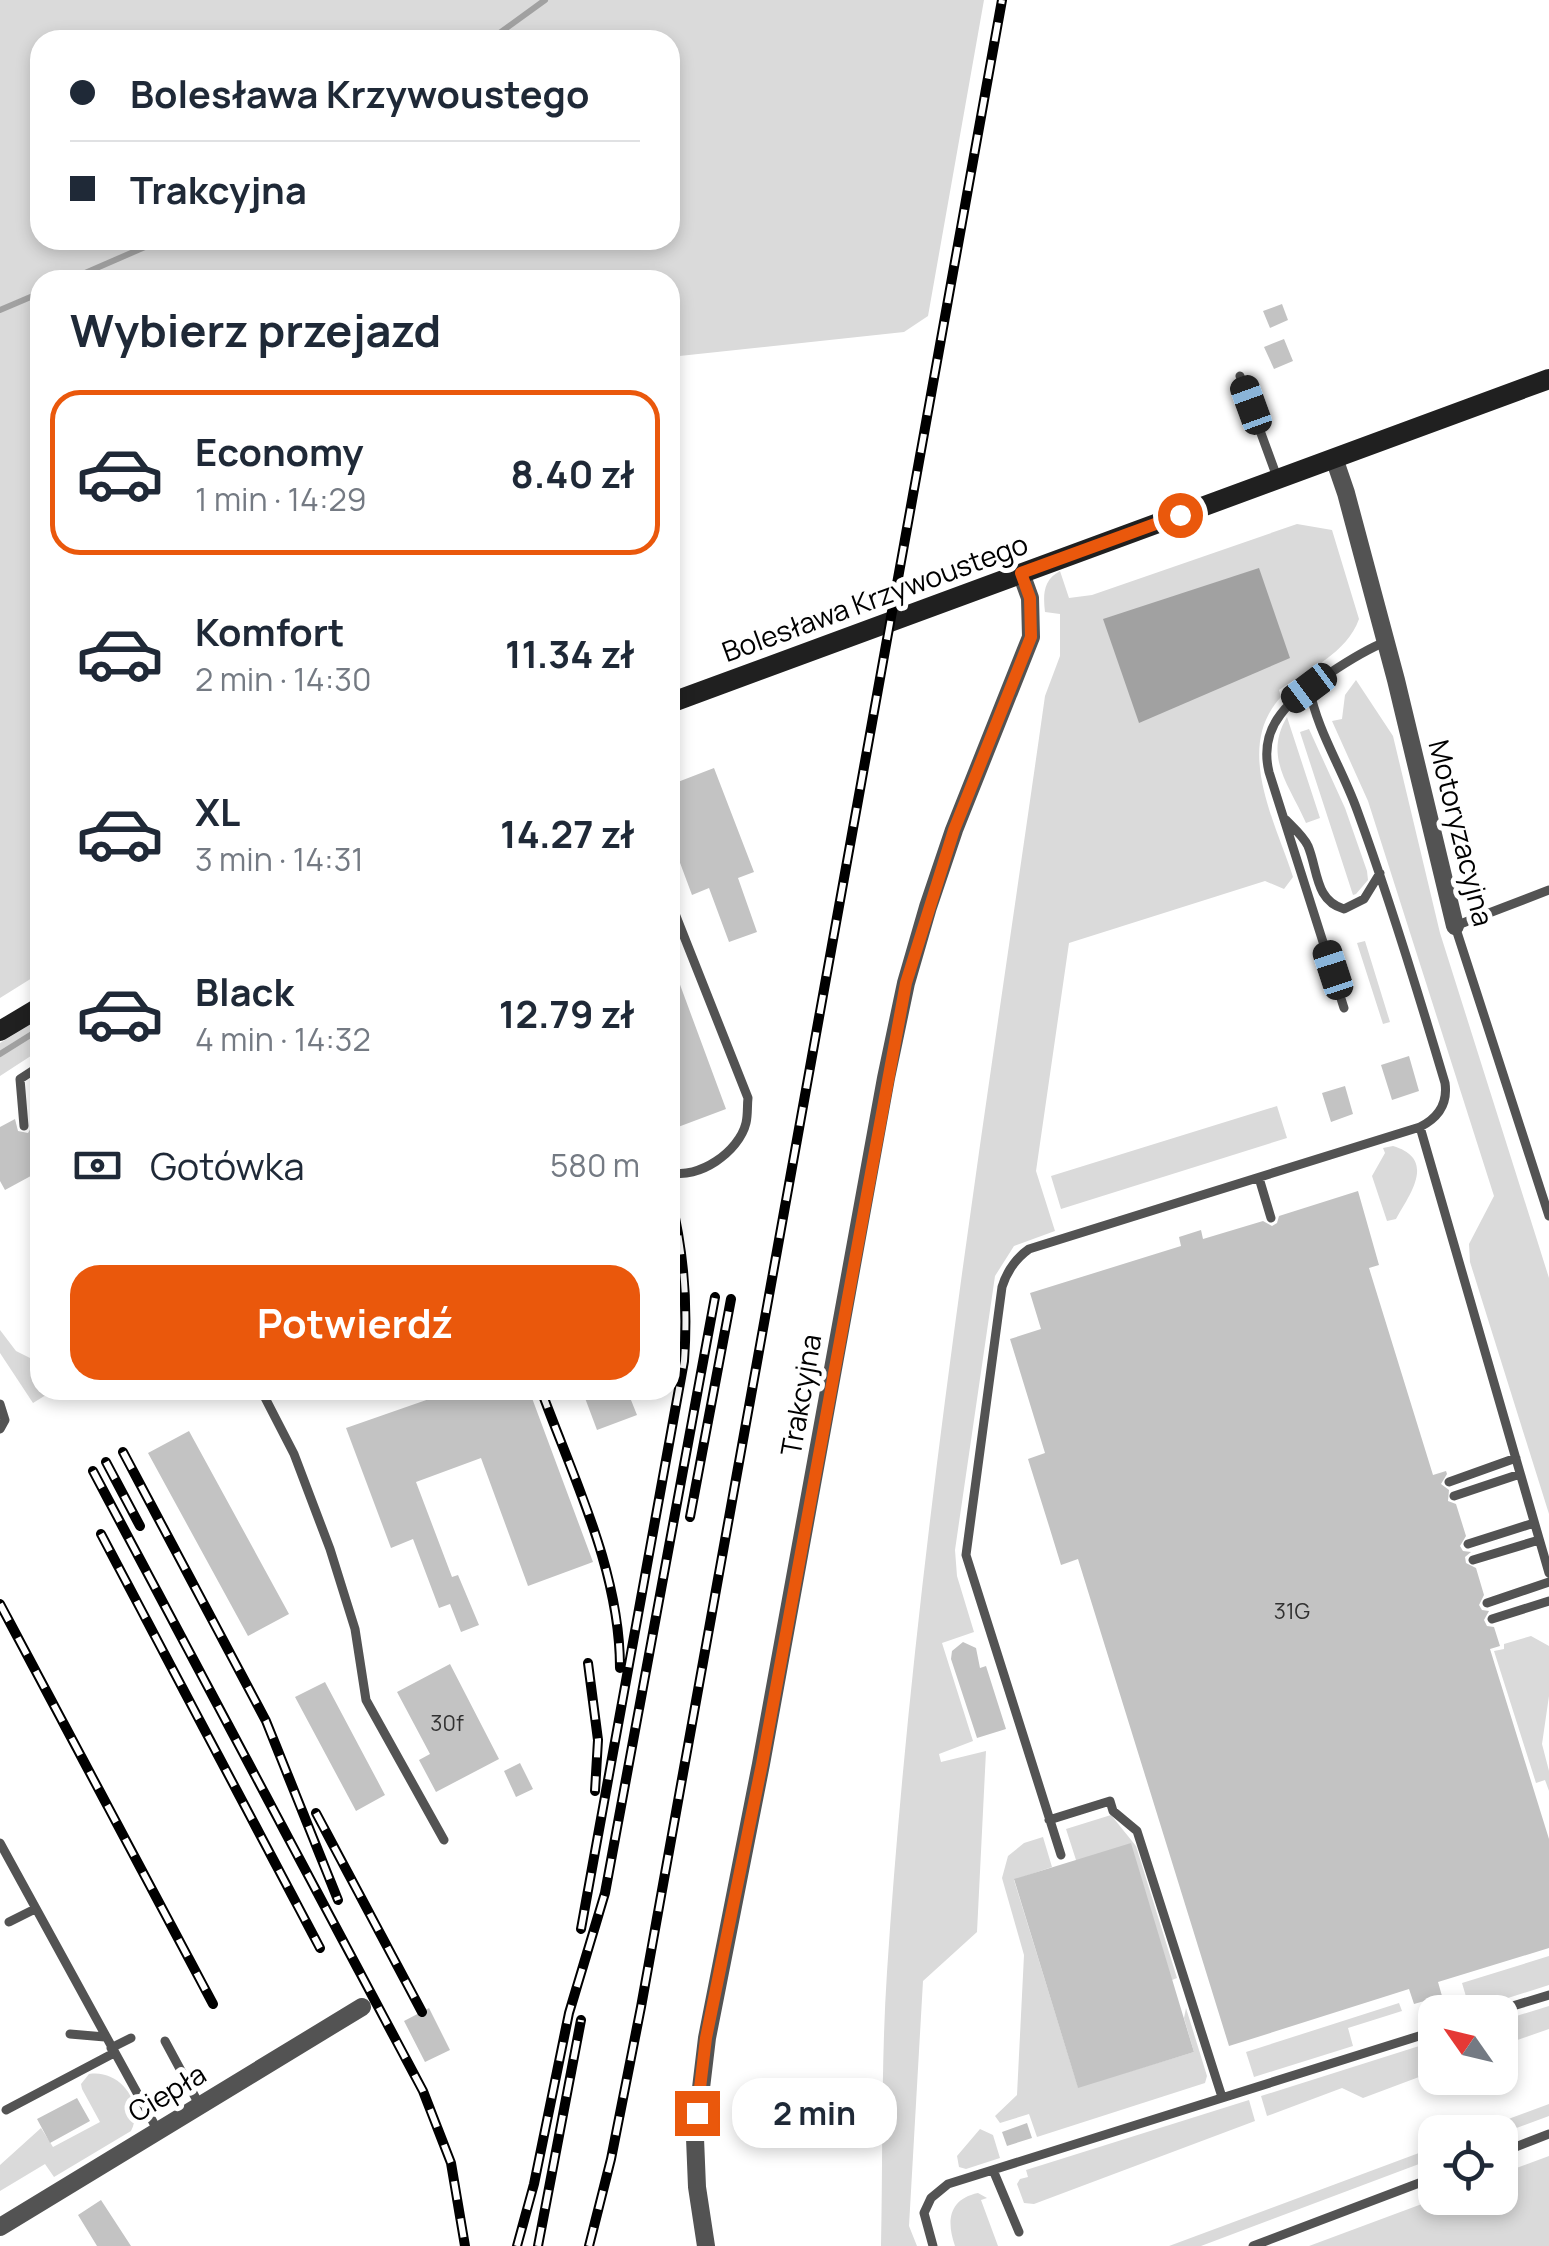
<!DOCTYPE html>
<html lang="pl">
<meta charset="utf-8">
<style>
body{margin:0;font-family:Manrope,sans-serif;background:#f2f2f3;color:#1f2937;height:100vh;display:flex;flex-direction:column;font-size:38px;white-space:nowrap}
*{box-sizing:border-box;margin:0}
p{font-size:32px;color:#747a83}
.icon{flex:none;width:55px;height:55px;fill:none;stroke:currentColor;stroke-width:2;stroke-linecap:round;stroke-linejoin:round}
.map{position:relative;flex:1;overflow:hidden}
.sheet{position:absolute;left:30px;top:270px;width:650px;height:1130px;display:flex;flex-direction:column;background:#fff;border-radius:30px;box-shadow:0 5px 15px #0003}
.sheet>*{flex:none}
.banner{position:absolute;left:30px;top:30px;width:650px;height:220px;border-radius:30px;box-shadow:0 5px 15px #0003;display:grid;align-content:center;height:220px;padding:0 40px;background:#fff}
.needle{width:65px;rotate:304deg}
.tools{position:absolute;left:1418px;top:1995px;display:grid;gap:20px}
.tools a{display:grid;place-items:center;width:100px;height:100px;border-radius:20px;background:#fff;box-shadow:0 5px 15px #0003;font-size:50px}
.end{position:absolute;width:45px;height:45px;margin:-22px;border:12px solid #ea580c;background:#fff;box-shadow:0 0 0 5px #fff}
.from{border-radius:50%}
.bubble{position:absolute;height:70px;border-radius:30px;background:#fff;box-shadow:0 5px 15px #0003;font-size:32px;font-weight:700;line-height:70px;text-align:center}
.car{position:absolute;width:30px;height:60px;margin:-30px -15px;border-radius:12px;box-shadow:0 0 8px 2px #0007;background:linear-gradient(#222 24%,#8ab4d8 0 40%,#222 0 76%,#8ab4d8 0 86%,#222 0)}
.banner b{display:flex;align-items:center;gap:35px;height:95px;font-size:38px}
.banner b+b{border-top:2px solid #e0e1e3}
.banner i{width:25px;height:25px;background:#1f2937}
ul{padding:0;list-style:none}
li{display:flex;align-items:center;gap:30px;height:165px;margin:0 20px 15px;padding:0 20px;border:5px solid transparent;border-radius:30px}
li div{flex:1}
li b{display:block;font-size:38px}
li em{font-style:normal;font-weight:700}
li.on{border-color:#ea580c}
li>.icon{width:90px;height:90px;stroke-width:1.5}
h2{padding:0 40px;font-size:45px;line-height:120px}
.pay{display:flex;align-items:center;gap:25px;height:110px;padding:0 40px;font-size:38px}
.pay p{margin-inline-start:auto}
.primary-button{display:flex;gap:20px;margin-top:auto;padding:20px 40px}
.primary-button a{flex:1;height:115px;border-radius:30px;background:#ea580c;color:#fff;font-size:40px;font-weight:700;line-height:115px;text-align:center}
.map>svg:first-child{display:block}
.green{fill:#dadada;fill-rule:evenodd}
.water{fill:#a1a1a1}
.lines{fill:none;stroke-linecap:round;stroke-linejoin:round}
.stream{stroke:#a1a1a1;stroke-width:6}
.building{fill:#c3c3c3}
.lane{stroke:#535353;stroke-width:9}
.street{stroke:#535353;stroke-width:18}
.secondary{stroke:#202020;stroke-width:20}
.rail-casing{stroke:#000;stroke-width:10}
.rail{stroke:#fff;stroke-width:6;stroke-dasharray:19;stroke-linecap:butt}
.route{stroke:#ea580c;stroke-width:12}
.labels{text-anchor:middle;stroke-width:10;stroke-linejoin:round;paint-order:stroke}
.number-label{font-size:22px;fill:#313131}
.street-label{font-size:28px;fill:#000;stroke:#fff}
</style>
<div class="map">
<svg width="1549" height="2246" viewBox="0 0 1549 2246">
<rect width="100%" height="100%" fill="#fff"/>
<path class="green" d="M0,0h984l-56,316 -24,16 -234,25v-77h-630v693l-40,25zM670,40v200h-630v-200z
M1297,524l35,6 27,89c-12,34 -51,51 -80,71l2,7c-47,50 -6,124 12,180l-9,12 -19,-8 -196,62 -33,228 19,60 -41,15 -19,30 -40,274 2,26 17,56 -32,11 31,98 -34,13 2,8 45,-11 -9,181 -54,49 -14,245 8,20h-36c2,-91 0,-183 6,-274 28,-428 98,-852 158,-1276l15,-40v-42l-15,-2c-2,-17 -2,-32 15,-41l9,27 23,-3z
M1356,680l37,56 47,197 109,345v236l-79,-252 -1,-18 25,-48 -126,-395 -36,-80 10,-2 3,-24z
M1287,717l33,101 -14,5c-16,-37 -43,-66 -19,-106z
M1309,729l36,79 22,63 1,9 -12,14 -3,1 -53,-163z
M1365,941l25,81 -7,2 -26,-81z
M36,1021l4,1v28l-40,26v-33z
M1277,1106l10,32 -226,71 -10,-33z
M1393,1146c44,13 17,48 3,73l-9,2 -15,-45 13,-23 -2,-5z
M0,1330l16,21 24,12v27h14l-21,13 -33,-50z
M1531,1636l18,10v50l-7,48 7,27v20l-4,-11 -9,3 -42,-132 10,-2v-5z
M1111,1815l25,31 41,132 -5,2 -96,-120 -10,-31z
M1043,1837l9,30 -38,13 64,207 116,-35 -10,-34 2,-10 21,68 -2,7 -168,54 -8,-23 -29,9 -5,-7 22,-21 7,-140 -22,-77 6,-22 16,-13z
M1549,1956v29l-79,25 -8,-27z
M1399,2003l3,8 -54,17 5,18 -99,31 -8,-25z
M1549,2006v23l-49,17v-25z
M1435,2041v30l-72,27 -21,-10 -75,28 -6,-20z
M89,2074c31,-5 56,29 42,57l-77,46 -9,-13 -45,27v-26l41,-37 12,19 47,-25 -18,-33 -1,-5z
M1249,2100l6,21 -221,83 -10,-1 -7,-19 3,-5 8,-2 -2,-7z
M1549,2104v12l-49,18 -27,-2z
M980,2129l13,6 7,23 -34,11 -7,-2 -2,-11z
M1435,2147v11l-234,88h-32z
M1549,2156v90h-240l129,-48h62v-24z
M978,2193l9,5 -6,2 17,46h-43c-9,-25 -6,-47 23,-53z"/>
<path class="water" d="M1259,568l31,90 -151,65 -36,-104z"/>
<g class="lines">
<path class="stream" d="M490,40l55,-40
M69,280l92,-40
M0,310l40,-17
M0,1054l40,-25"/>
</g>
<path class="building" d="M1282,304l6,16 -18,8 -7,-17z
M1284,339l9,22 -19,8 -10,-22z
M714,768l40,104 -16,6 19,54 -28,10 -20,-54 -17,7 -22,-59v-51z
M672,963l54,146 -56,21v-166z
M1409,1056l10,35 -27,9 -11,-35z
M1345,1086l8,28 -22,8 -9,-29z
M40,1105v66l-35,19 -5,-9v-54l15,-8 3,12 10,2 4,-7 -1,-16z
M1358,1191l21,74 -10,3 64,207 13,-4 1,3 -6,10 8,6 -1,11 8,3 10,32 -6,10 3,5 8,1 -6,5 1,6 10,5 8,27 -5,10 3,5 7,1 -5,9 3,6 7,1 6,19 -10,3 59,190v109l-111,34 4,14 -28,8 -5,-15 -180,57 -151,-487 -17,6 -12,-39 -21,-67 17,-6 -35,-114 31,-10 -11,-36 151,-47 -2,-9 22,-7 2,9 60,-18 9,5 5,-3 2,-7z
M455,1390h74l64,172 -65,24 -47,-128 -65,24 36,95 6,-2 21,50 -18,7 -11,-28 -11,4 -26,-69 -22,9 -45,-120z
M582,1390h45l10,25 -40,15z
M189,1431l100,183 -41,22 -100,-183z
M963,1642l13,6 4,20 6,-2 20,63 -29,9 -26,-79 1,-8z
M450,1664l49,95 -63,33 -17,-32 11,-6 -33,-62z
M325,1682l60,113 -29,16 -61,-114z
M520,1763l13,26 -17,8 -12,-26z
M1131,1843l63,209 -116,36 -64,-209z
M429,2008l21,42 -25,12 -21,-41z
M77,2098l13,23 -40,22 -13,-24z
M1027,2123l5,15 -25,8 -5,-14z
M101,2200l30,46h-34l-19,-31z"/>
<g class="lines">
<path class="lane" d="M1240,376l37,101
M1286,820c8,8 18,17 22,26 10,24 7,55 36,63l20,-10 16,-26
M1549,890l-94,36 94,290
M670,901l78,197c-1,8 0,17 -2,25 -7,29 -48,57 -76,49
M1344,1008l-75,-236c-12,-50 25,-74 61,-99 18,-12 35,-23 55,-31
M24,1126l-4,-47 20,-13
M1420,1127l129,446
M1259,1178l12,40
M261,1390l33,64 36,95 25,80 11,71 78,140
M0,1404l5,16 -5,9
M1449,1482l67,-24
M1454,1496l66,-22
M1468,1544l66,-21
M1473,1560l66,-20
M1487,1603l62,-21
M1492,1619l57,-18
M1049,1820l61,-19 3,10 24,20 85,266
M0,1843l158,288
M1061,1855l-95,-300 36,-268c5,-16 13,-28 27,-38l391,-122c18,-9 28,-23 25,-44 -27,-91 -55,-183 -88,-273 -15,-42 -40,-79 -48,-123
M9,1922l26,-13
M1493,2012l56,-17
M70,2034l35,3
M165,2041l35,65
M111,2048l20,-10
M6,2110l108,-57
M1500,2153l49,-19
M993,2170l26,62
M933,2246l-9,-33 7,-15 17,-14 487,-153
M1253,2246l182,-69"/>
<path class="street" d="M1334,458l12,35 50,187 59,246
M0,2227l362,-220
M706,2246l-9,-59 -2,-49 12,-100 54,-274 125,-686 20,-95 22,-76 26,-77 77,-193 -1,-39 -9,-25"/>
<path class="secondary" d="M670,703l879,-324
M0,1031l40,-24"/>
<defs>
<path id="rail" d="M541,1390c33,90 79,181 79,278
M123,1452l143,269 72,179
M106,1462l34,64
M93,1471l330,620 28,72 14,83
M690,1517l41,-218
M101,1534l219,414
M0,1604l213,400
M588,1663l10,77 -3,51
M316,1813l106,199
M581,1929l103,-568c4,-56 0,-110 -14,-165
M517,2246l17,-62 35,-171 36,-120 110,-596
M538,2246l43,-226
M589,2246l22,-87 30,-152 361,-2007"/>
</defs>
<use href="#rail" class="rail-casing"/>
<use href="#rail" class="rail"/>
</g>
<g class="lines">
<path class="route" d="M697,2113l9,-75 56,-274 144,-781 48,-153 77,-193 -1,-39 -9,-25 159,-58"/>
</g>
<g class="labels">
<g class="number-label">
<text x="1292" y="1619">31G</text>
<text x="447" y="1731">30f</text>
</g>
<g class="street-label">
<text transform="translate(875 598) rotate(-20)" y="10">Bolesława Krzywoustego</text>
<text transform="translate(1461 833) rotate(76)" y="10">Motoryzacyjna</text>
<text transform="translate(801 1395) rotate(-80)" y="10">Trakcyjna</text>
<text transform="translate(167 2093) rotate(-31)" y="10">Ciepła</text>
</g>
</g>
</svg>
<div class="tools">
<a><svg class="needle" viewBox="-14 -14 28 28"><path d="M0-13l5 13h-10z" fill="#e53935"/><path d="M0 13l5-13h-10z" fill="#747a83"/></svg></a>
<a><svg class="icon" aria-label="locate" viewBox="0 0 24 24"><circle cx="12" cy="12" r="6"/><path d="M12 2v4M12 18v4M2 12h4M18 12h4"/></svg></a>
</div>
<i class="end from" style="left:1180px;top:515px"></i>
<i class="end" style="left:697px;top:2113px"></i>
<div class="bubble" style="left:732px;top:2078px;width:165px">2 min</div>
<i class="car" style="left:1251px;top:405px;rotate:340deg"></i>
<i class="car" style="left:1309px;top:688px;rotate:233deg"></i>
<i class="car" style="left:1333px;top:970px;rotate:342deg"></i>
<div class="banner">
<b><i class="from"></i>Bolesława Krzywoustego</b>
<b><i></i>Trakcyjna</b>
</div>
<section class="sheet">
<h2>Wybierz przejazd</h2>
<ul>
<li class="on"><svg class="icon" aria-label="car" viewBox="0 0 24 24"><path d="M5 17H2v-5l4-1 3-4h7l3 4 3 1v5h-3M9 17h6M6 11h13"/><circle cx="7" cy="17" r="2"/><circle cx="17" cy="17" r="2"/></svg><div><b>Economy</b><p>1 min · 14:29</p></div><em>8.40 zł</em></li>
<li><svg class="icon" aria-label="car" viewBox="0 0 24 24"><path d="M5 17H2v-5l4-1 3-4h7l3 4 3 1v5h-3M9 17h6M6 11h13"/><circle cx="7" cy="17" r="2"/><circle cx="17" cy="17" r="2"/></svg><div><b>Komfort</b><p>2 min · 14:30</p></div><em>11.34 zł</em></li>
<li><svg class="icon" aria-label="car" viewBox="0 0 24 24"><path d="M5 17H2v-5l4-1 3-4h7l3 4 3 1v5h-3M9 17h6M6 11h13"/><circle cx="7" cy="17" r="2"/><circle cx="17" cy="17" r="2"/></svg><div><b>XL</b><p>3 min · 14:31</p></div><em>14.27 zł</em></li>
<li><svg class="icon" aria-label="car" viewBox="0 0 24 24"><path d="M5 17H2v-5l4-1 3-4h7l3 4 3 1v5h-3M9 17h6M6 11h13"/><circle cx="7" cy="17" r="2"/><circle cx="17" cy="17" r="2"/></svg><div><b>Black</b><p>4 min · 14:32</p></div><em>12.79 zł</em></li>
</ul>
<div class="pay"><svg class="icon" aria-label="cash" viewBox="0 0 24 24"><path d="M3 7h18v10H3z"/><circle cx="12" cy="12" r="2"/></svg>Gotówka<p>580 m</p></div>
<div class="primary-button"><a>Potwierdź</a></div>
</section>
</div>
